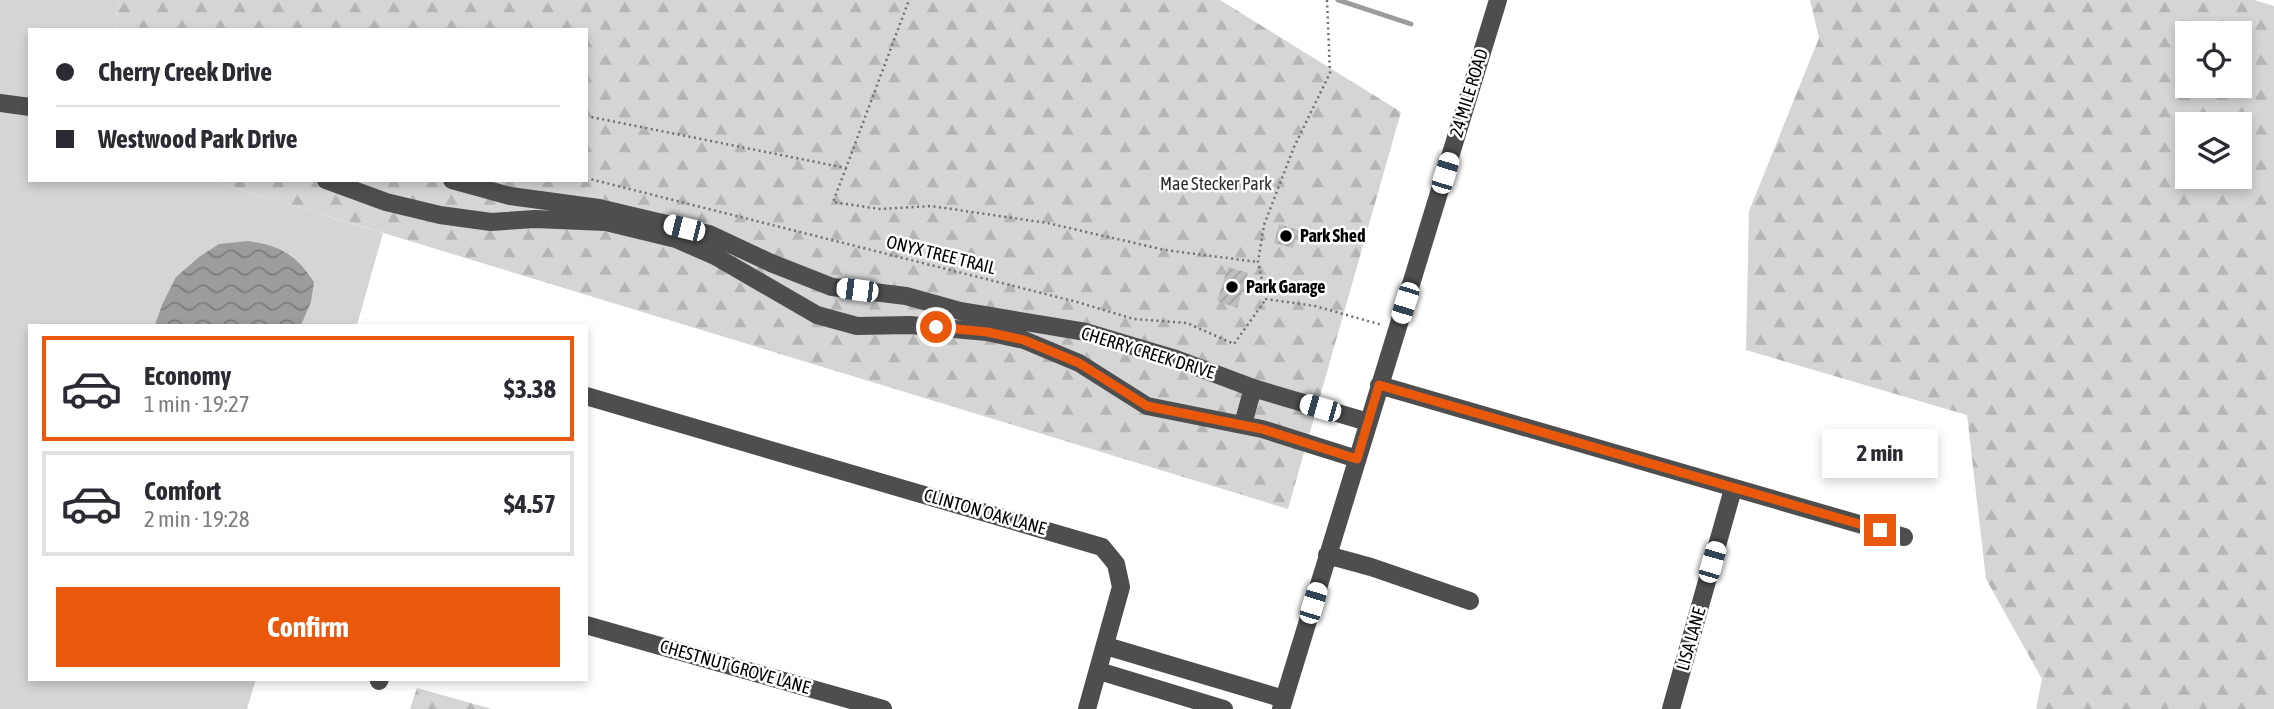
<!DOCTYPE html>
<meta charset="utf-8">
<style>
body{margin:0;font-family:"Asap Condensed",sans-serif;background:#f7f7f7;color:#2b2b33;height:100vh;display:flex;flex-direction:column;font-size:26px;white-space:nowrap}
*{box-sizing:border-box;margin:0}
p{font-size:23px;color:#7c7c81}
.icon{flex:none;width:38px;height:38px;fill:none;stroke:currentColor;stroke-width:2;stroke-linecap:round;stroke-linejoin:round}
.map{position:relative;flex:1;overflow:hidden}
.side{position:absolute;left:28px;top:324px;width:560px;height:357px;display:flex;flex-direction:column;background:#fff;border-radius:0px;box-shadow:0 4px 10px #0003}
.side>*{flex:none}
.banner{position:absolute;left:28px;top:28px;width:560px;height:154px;border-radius:0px;box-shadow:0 4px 10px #0003;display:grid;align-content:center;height:154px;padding:0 28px;background:#fff}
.tools{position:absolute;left:2175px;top:21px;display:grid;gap:14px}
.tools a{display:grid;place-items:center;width:77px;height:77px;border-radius:0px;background:#fff;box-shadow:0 4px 10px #0003;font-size:35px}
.end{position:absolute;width:32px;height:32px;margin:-16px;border:9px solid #ea580c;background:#fff;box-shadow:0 0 0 4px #fff}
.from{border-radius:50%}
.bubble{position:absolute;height:49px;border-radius:0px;background:#fff;box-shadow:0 4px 10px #0003;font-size:23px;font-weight:700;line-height:49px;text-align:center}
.car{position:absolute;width:21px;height:42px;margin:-21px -10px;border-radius:9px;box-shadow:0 0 5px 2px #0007;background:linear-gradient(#fff 24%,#345 0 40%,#fff 0 76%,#345 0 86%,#fff 0)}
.banner b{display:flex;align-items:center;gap:24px;height:66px;font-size:26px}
.banner b+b{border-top:2px solid #e1e1e2}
.banner i{width:18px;height:18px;background:#2b2b33}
ul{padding:12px 0 0;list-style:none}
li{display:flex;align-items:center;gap:21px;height:105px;margin:0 14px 10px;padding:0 14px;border:4px solid #e1e1e2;border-radius:0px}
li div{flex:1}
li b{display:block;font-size:26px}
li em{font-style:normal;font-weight:700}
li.on{border-color:#ea580c}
li>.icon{width:63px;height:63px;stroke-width:1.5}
.action{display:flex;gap:14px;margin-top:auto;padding:14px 28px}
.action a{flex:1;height:80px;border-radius:0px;background:#ea580c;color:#fff;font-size:28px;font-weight:700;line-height:80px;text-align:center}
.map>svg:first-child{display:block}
.green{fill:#d5d5d5}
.forest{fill:url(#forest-firs);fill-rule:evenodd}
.water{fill:url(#water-waves)}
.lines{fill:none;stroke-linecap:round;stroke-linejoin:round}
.stream{stroke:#9c9c9c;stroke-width:5}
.building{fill:url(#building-hatch)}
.path{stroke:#707070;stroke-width:2.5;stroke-dasharray:2 3.5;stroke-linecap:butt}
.minor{stroke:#4e4e4e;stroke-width:18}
.route{stroke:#ea580c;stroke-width:9}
.poi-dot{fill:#000;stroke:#fff;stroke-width:2.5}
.labels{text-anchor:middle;stroke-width:5;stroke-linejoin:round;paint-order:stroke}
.street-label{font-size:18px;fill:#000;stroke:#fff}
.park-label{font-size:18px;fill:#2c2c2c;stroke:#fff}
.poi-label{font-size:18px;font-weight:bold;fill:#000;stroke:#fff;text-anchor:start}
</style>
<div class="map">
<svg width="2274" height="709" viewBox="0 0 2274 709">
<defs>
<pattern id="forest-firs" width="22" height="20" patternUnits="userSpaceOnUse" patternTransform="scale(1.75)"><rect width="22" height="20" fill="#d5d5d5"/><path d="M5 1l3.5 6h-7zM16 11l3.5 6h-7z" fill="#b5b5b5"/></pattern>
<pattern id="water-waves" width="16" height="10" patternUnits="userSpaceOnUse" patternTransform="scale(1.75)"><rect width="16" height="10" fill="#9c9c9c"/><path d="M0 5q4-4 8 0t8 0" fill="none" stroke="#7d7d7d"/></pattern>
<pattern id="building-hatch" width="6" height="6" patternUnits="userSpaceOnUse" patternTransform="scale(1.75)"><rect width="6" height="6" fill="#bebebe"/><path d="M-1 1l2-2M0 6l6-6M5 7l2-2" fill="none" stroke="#a2a2a2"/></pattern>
</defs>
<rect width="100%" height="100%" fill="#fff"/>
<path class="green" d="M0,0h119l-3,30h-86v150h180l173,53 -26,92 -327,1v353h226l-9,30h-247z"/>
<path class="forest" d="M119,0h1101l181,112 -113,397 -1078,-329h376v-150h-470z
M1810,0h444l20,6v703h-238l6,-30 -56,-100 -19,-164 -221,-65 3,-139 70,-173zM2240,33v53h-52v-53zM2188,124h52v53h-52z
M417,688l75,21h-82z"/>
<path class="water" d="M248,241c33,5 47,13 66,41l-3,20 -10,23h-146l7,-20 14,-28 23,-20 20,-13z"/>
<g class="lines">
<path class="stream" d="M1338,0l73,24"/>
</g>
<path class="building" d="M1279,224l19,6 -5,18 -19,-5z
M1228,267l20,6 -11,35 -20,-7z"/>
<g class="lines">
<path class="path" d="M1327,0l3,73 -36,74 -30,78 -6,37 8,37 49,7 67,19
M586,116l260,52 63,-168
M846,168l-13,34 47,7 51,-3 116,17 118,27 93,12
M586,178l491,124 57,17 53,4 47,21 32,-45"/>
<path class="minor" d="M0,103l30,4
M326,180l60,22 54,13 51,7 44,-3 71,3 70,17 39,17 102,59 40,11 53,-1 77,7 37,8 55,23 68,43 115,23 95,30
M452,180l58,16 89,12 110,26 62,29 61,24 74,9 54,15 126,21 87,26 80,30 115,34
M1379,385l525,152
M586,396l516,151 14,17 5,23 -34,122
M1243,424l10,-36
M1327,555l44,12 99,34
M586,625l297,84
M1106,646l178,53
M1099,671l125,38
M379,681l1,-2
M1281,709l217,-709
M1671,709l62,-220"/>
</g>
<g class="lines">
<path class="route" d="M936,327l51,5 37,8 55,23 68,43 115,23 95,30 22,-74 501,145"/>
</g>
<g class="poi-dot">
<circle cx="1286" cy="236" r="7"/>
<circle cx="1232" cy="287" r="7"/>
</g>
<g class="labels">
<g class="street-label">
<text transform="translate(1469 93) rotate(-73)" y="6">24 MILE ROAD</text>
<text transform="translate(941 255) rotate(14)" y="6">ONYX TREE TRAIL</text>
<text transform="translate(1148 353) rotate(17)" y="6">CHERRY CREEK DRIVE</text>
<text transform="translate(985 512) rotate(16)" y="6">CLINTON OAK LANE</text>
<text transform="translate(1691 639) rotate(-74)" y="6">LISA LANE</text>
<text transform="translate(735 667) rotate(16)" y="6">CHESTNUT GROVE LANE</text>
</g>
<g class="park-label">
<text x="1216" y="190">Mae Stecker Park</text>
</g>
<g class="poi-label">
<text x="1300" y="242">Park Shed</text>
<text x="1246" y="293">Park Garage</text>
</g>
</g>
</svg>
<div class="tools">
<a><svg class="icon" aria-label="locate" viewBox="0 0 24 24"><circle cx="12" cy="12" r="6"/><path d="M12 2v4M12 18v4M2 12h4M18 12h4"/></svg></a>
<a><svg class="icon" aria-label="layers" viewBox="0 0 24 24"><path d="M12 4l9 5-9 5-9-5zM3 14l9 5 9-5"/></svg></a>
</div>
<i class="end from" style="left:936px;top:327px"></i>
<i class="end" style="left:1880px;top:530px"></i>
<div class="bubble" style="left:1822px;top:429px;width:116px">2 min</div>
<i class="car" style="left:1445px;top:173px;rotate:17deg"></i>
<i class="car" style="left:684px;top:228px;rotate:284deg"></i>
<i class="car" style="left:857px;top:290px;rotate:277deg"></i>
<i class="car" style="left:1405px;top:303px;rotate:197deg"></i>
<i class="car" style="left:1320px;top:408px;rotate:286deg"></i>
<i class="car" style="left:1712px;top:562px;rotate:16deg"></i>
<i class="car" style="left:1313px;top:603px;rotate:17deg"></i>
<div class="banner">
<b><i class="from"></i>Cherry Creek Drive</b>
<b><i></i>Westwood Park Drive</b>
</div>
<section class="side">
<ul>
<li class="on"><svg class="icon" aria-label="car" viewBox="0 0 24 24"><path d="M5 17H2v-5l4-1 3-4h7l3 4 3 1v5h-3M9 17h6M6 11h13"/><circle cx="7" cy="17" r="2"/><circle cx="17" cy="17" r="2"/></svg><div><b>Economy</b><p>1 min · 19:27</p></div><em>$3.38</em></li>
<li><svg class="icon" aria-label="car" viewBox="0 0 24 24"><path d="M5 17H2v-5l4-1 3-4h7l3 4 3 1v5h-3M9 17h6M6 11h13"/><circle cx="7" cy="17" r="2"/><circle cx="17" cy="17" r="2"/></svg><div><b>Comfort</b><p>2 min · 19:28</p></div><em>$4.57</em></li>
</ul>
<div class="action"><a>Confirm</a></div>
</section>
</div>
